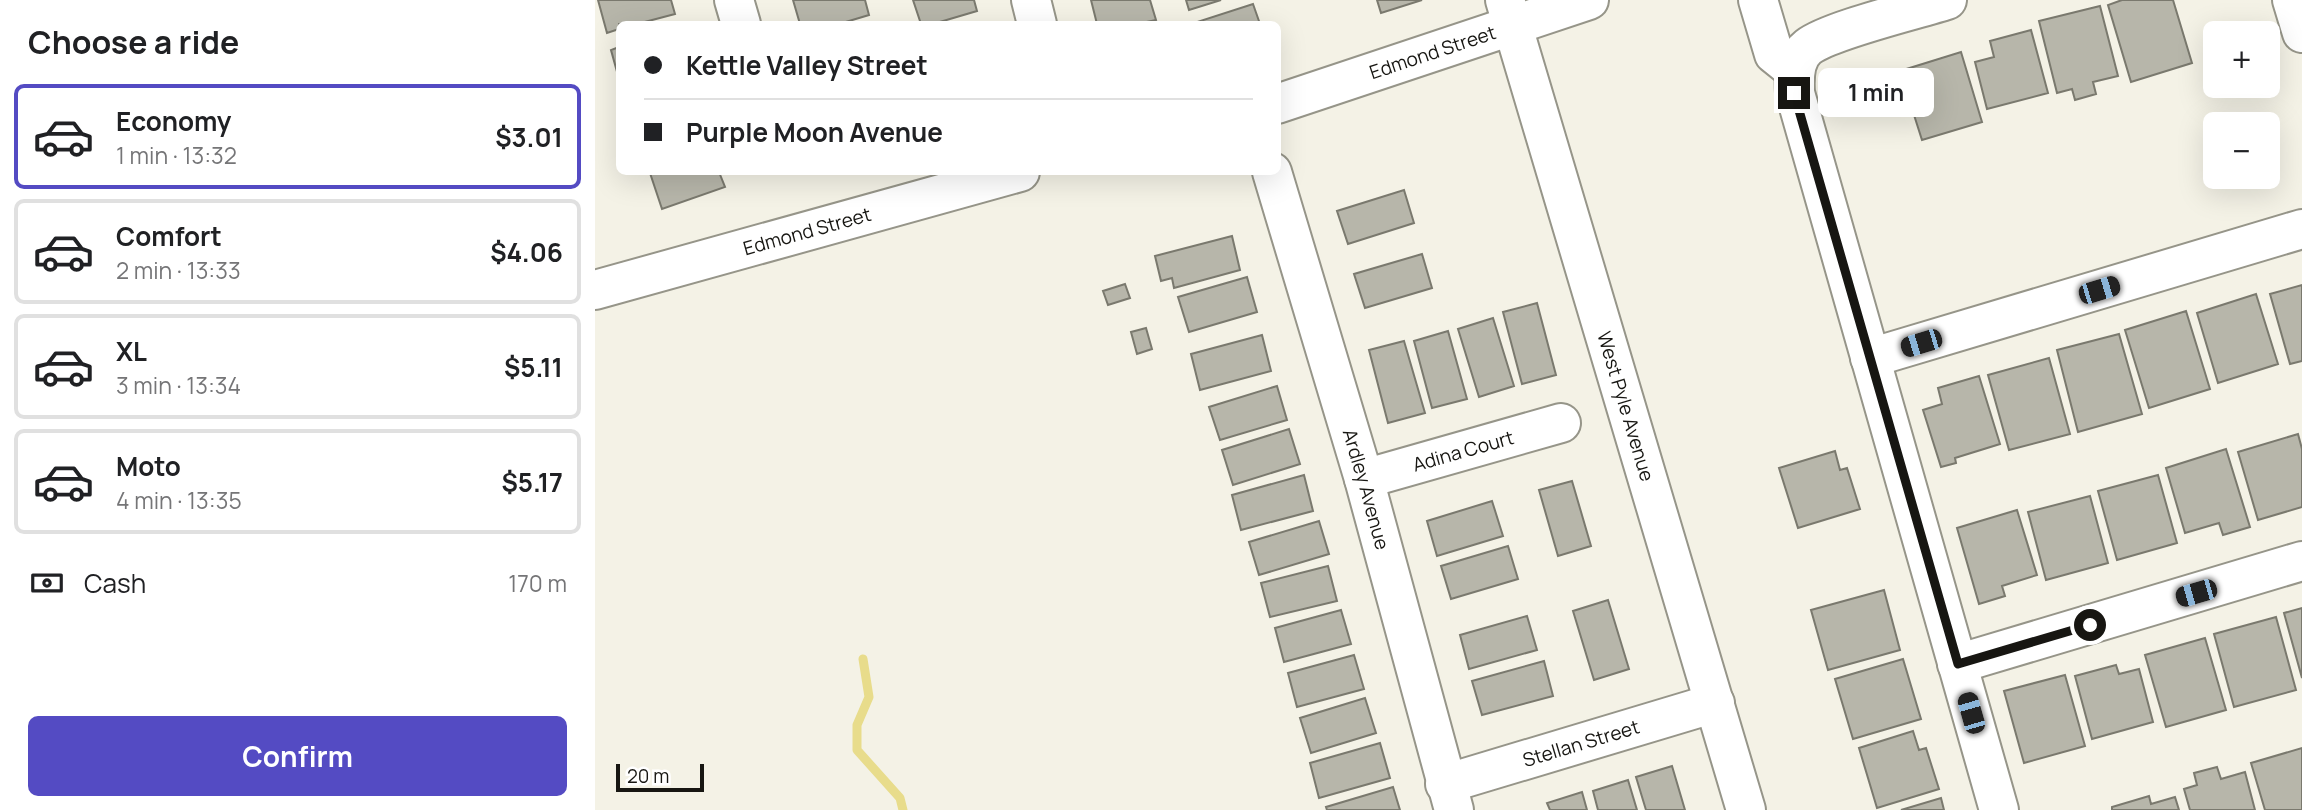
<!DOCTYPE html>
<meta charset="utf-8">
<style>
body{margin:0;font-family:Manrope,sans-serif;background:#f2f2f2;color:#202124;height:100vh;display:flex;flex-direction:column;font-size:26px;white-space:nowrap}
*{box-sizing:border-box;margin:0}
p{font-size:23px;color:#757577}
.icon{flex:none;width:38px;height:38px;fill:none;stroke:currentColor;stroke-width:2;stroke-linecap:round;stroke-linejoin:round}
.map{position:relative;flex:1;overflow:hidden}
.details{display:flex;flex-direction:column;background:#fff;width:595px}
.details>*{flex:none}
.top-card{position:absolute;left:21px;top:21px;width:665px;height:154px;border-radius:10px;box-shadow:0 7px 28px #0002;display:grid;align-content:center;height:154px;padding:0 28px;background:#fff}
.controls{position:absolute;left:1608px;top:21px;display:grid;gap:14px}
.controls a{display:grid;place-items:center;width:77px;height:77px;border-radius:10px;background:#fff;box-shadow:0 7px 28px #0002;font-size:35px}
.scale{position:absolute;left:21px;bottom:18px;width:88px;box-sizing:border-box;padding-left:7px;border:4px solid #171612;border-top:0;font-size:19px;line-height:24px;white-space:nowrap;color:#171612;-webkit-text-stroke:5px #fff;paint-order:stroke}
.end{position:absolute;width:32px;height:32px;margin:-16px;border:9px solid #171612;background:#fff;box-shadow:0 0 0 4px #fff}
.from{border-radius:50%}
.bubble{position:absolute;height:49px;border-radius:10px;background:#fff;box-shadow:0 7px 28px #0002;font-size:23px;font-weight:700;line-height:49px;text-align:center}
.car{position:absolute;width:21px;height:42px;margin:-21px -10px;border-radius:9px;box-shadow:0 0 5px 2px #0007;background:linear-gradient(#222 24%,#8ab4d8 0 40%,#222 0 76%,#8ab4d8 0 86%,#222 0)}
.top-card b{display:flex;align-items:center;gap:24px;height:66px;font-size:26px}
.top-card b+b{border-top:2px solid #e0e0e0}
.top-card i{width:18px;height:18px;background:#202124}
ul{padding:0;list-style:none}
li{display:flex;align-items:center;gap:21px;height:105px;margin:0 14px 10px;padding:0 14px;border:4px solid #e0e0e0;border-radius:10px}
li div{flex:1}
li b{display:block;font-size:26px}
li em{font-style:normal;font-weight:700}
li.active{border-color:#544bc3}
li>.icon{width:63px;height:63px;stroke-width:1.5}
h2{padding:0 28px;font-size:32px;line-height:84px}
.pay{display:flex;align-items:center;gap:18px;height:77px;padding:0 28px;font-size:26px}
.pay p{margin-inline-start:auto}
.action{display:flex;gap:14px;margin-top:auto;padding:14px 28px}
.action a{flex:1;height:80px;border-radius:10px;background:#544bc3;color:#fff;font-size:28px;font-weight:700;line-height:80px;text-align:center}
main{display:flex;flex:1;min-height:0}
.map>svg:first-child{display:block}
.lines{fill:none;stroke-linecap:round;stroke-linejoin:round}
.stream{stroke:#e8dc8b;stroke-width:9}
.building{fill:#b7b6aa;stroke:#7a796e;stroke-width:2}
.minor-casing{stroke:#969589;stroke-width:42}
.minor{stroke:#fff;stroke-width:38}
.route{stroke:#171612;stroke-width:9}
.labels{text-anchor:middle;stroke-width:7;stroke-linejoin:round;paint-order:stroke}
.street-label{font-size:19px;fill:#171612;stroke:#fff}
</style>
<main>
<section class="details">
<h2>Choose a ride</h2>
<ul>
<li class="active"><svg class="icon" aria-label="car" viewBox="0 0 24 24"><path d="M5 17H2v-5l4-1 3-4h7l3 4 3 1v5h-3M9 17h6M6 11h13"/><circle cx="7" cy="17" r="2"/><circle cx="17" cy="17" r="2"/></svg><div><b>Economy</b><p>1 min · 13:32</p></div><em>$3.01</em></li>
<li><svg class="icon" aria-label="car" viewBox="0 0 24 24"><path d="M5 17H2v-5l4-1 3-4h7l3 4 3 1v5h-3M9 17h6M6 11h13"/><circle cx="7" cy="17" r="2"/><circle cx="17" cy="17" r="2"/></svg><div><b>Comfort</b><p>2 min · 13:33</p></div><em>$4.06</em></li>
<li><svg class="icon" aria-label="car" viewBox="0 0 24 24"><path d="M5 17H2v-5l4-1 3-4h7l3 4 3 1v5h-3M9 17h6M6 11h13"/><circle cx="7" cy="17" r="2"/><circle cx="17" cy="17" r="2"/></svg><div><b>XL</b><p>3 min · 13:34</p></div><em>$5.11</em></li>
<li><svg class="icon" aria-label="car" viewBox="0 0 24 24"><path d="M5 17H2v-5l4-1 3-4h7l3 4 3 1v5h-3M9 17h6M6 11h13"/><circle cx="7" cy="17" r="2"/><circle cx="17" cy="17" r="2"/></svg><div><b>Moto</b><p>4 min · 13:35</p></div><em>$5.17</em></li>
</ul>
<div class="pay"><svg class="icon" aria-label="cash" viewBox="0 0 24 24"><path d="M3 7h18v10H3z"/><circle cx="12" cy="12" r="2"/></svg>Cash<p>170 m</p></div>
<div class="action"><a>Confirm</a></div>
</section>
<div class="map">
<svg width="1707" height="810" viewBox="0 0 1707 810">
<rect width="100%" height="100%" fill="#f4f2e6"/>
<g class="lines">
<path class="stream" d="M268,659l6,38 -12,28v25l43,48 3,12"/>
</g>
<path class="building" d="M3,0h73l4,14 -38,10h-18v5l-12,4z
M198,0h72l4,15 -30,9h-39z
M318,0h61l3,11 -44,13h-12z
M496,0h59l6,20 -19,4h-40z
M591,0h35l-32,10z
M782,0h45l-41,13z
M1527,0h51l19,63 -61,19 -23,-77z
M658,4l7,20h-62l-1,-2z
M1505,6l18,70 -25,6 3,12 -21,6 -3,-11 -15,4 -18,-72z
M1436,30l17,63 -61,16 -12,-47 19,-5 -4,-16z
M24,47v32l-8,-29z
M1366,52l21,70 -60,18 -22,-69z
M124,172l6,15 -63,22 -12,-36z
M809,190l10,33 -66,21 -11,-33z
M637,236l8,34 -66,18 -2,-10 -11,3 -6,-25z
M827,254l10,34 -67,20 -11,-34z
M652,277l10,35 -68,20 -11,-35z
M530,284l5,14 -22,7 -5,-14z
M1707,285v76l-12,3 -20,-70z
M1661,294l22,70 -60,19 -21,-70z
M942,303l19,72 -34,9 -19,-72z
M1591,311l24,78 -61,19 -24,-78z
M898,318l21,68 -35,11 -21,-68z
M551,328l6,21 -15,5 -6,-22z
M853,331l19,68 -35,9 -18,-67z
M1524,334l23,80 -64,18 -21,-82z
M667,335l9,36 -71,19 -9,-36z
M809,341l21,72 -37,10 -19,-73z
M1454,358l21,76 -61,16 -21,-75z
M1384,376l21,68 -45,14 1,5 -15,4 -18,-57 19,-6 -4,-16z
M682,386l10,34 -67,20 -11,-33z
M694,429l11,35 -67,21 -11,-35z
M1703,434l4,15v58l-44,13 -20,-68z
M1631,449l24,78 -27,8 -4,-12 -34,10 -19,-65z
M1240,451l5,19 7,-2 13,41 -62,19 -19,-60z
M709,475l9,36 -72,19 -9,-35z
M1563,475l19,68 -60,17 -19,-69z
M977,481l19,65 -33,10 -19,-66z
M1495,496l18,67 -62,17 -18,-68z
M897,501l11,35 -66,20 -10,-35z
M1422,510l20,65 -35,11 3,10 -26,8 -22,-76z
M724,521l10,33 -70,21 -10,-33z
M913,546l10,33 -67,20 -10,-33z
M733,566l9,35 -67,16 -9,-34z
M1289,590l16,60 -72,20 -17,-60z
M1013,600l21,69 -35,11 -21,-69z
M1707,608v70l-18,-65z
M746,610l10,34 -67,18 -9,-34z
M932,616l10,34 -68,19 -9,-34z
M1681,617l20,73 -62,17 -20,-73z
M1610,638l21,72 -60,17 -21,-72z
M759,655l10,34 -67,18 -9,-34z
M1308,659l18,60 -68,20 -18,-60z
M949,661l9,35 -71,19 -10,-34z
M1521,665l3,9 20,-5 14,53 -61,17 -17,-63z
M1470,675l20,71 -61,17 -20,-72z
M770,698l11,35 -65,20 -11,-35z
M1318,731l6,19 7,-2 13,41 -62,19 -18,-60z
M785,743l10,35 -71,20 -9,-35z
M1707,748v62h-37l-14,-47z
M1077,766l13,44h-39l-10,-33z
M1622,767l4,12 24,-7 10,38h-65l-6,-21 13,-4 -3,-12z
M1033,780l9,30h-39l-5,-19z
M798,787l7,23h-73l-1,-3z
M987,792l5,18h-37l-3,-7z
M1554,796l2,8 24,-7 4,13h-67v-3z
M1346,798l3,12h-43z"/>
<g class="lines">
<defs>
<g id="minor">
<path d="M139,0l7,24"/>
<path d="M436,0l6,24"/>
<path id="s1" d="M910,0l241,810"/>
<path d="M1163,0l16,54 20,16"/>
<path d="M1352,0c-31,10 -117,30 -139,47 -14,11 -14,30 -13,46l204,717"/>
<path d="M1697,0l10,33"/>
<path id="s2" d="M682,104l312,-104"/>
<path id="s3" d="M677,172l92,307 90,331"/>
<path id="s4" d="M0,290l425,-118"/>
<path d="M1275,358l432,-129"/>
<path id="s5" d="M769,479l197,-56"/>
<path d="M1362,664l345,-103"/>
<path id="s6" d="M850,784l270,-81"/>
</g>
</defs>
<use href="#minor" class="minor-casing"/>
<use href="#minor" class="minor"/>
</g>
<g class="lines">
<path class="route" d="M1199,93l164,571 132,-39"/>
</g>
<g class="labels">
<g class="street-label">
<text dy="7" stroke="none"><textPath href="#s2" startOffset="164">Edmond Street</textPath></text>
<text dy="7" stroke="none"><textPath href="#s4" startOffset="220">Edmond Street</textPath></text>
<text dy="7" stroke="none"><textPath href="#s1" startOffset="424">West Pyle Avenue</textPath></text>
<text dy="7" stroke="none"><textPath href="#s5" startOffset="103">Adina Court</textPath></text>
<text dy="7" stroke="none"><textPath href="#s3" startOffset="331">Ardley Avenue</textPath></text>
<text dy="7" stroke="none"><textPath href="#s6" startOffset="142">Stellan Street</textPath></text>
</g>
</g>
</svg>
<div class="controls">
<a>+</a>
<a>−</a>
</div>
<div class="scale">20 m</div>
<i class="end from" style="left:1495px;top:625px"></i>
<i class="end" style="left:1199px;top:93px"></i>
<div class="bubble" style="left:1223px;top:68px;width:116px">1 min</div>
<i class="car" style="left:1504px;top:290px;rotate:73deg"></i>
<i class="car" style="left:1326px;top:343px;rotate:253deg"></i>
<i class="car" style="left:1601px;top:593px;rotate:254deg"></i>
<i class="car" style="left:1376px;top:713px;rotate:344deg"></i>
<div class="top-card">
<b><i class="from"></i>Kettle Valley Street</b>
<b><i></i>Purple Moon Avenue</b>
</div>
</div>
</main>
